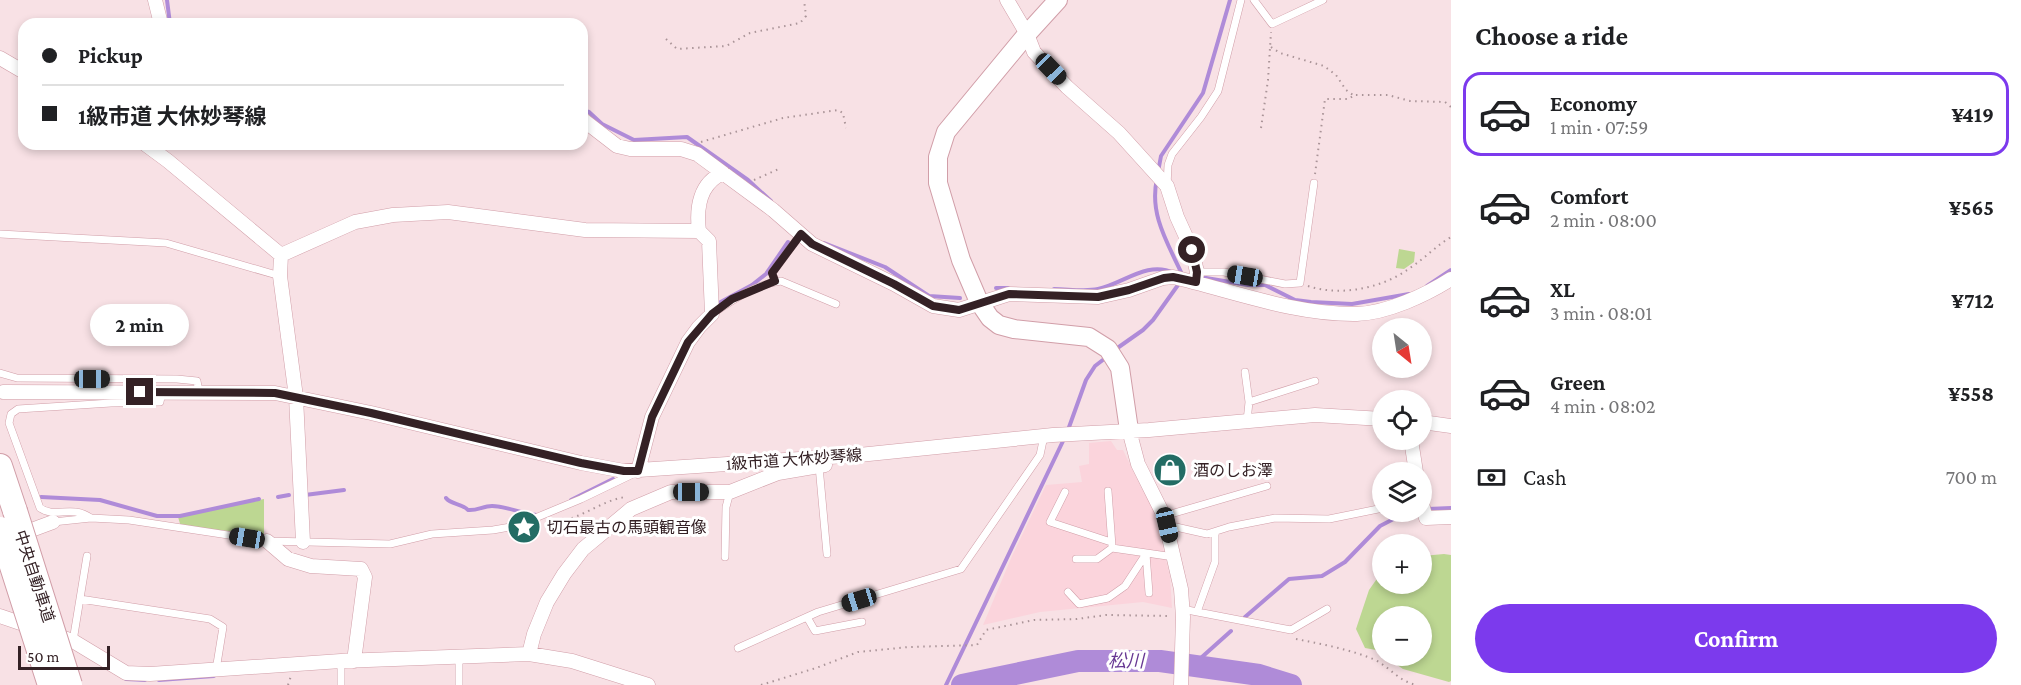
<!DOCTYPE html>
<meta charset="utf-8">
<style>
body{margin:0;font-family:"Crimson Pro","Noto Sans JP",serif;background:#f6f6f6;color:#202124;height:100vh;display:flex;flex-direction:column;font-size:22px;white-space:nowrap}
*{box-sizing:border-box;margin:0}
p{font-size:20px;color:#757577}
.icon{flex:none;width:33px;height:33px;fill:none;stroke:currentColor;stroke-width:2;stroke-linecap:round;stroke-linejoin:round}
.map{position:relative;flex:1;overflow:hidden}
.panel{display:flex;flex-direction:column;background:#fff;width:570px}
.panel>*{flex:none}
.guide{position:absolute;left:18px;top:18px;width:570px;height:132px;border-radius:18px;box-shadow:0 3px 9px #0003;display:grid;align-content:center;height:132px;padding:0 24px;background:#fff}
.needle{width:39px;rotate:150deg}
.tools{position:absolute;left:1372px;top:318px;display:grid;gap:12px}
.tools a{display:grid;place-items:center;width:60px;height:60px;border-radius:50%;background:#fff;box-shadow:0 3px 9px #0003;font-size:30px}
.scale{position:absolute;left:18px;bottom:15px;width:92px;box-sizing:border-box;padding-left:6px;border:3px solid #342125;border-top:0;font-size:16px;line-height:21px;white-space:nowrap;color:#342125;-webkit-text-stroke:4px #fff;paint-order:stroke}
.end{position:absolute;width:27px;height:27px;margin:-14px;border:8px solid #342125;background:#fff;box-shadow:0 0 0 3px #fff}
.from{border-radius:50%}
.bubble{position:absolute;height:42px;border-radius:21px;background:#fff;box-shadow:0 3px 9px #0003;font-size:20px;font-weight:700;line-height:42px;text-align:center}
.car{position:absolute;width:18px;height:36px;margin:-18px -9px;border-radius:8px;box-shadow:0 0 4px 2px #0007;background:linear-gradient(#222 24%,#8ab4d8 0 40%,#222 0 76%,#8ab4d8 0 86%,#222 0)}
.guide b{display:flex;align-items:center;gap:21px;height:57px;font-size:22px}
.guide b+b{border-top:2px solid #e0e0e0}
.guide i{width:15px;height:15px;background:#202124}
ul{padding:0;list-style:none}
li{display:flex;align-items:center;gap:18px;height:84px;margin:0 12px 9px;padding:0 12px;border:3px solid transparent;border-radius:18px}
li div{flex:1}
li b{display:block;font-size:22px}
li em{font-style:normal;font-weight:700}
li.active{border-color:#7c3aed}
li>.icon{width:54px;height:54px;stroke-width:1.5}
h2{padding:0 24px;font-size:27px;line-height:72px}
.pay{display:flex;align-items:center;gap:15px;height:66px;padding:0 24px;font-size:22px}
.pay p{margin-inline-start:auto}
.cta{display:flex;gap:12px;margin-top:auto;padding:12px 24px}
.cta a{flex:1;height:69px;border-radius:36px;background:#7c3aed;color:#fff;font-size:24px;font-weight:700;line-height:69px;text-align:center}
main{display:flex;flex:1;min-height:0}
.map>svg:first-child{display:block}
.built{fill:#fbd4dc}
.green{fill:#bdd792}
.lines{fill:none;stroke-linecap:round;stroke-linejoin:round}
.stream{stroke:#af8bd8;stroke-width:4}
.river{stroke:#af8bd8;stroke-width:22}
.lane-casing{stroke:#d19ea8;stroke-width:8}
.street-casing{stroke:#d19ea8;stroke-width:15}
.secondary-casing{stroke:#d19ea8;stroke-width:20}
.highway-casing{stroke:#d19ea8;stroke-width:26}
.path{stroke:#aa9498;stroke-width:2;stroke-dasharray:1.5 4.5;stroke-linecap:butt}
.lane{stroke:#fff;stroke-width:7}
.street{stroke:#fff;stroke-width:14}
.secondary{stroke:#fff;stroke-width:18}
.highway{stroke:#fff;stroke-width:24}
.highway-bridge-casing{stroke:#d19ea8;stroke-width:26;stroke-linecap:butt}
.highway-bridge{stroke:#fff;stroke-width:24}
.route{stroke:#342125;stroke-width:8}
.labels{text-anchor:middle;stroke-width:6;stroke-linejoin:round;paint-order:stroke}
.street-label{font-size:16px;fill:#342125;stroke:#fff}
.poi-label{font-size:16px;fill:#342125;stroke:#fff;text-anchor:start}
.water-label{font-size:18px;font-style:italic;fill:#673893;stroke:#fff}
</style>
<main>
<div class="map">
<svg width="1451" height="685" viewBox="0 0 1451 685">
<rect width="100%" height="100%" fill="#f8e1e5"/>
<path class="built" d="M1111,441l6,9h6l18,37 11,18 18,71 2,32 -29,-6 -103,10 -57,13 29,-69 34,-71 36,-3 -3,-16 10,-2v-21z"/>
<path class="green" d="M1399,249l16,3 -1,10 -10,7 -8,-1z
M264,499v35l-83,-7 -3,-10z
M1444,554l7,1v126l-2,1 -46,-13 -19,-13h38v-40h-39v39l-7,-5 -11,-2 -9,-19 13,-39 12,-17 2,-1v12h39v-28z"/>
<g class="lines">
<path class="stream" d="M167,0l3,24
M582,110l7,2 13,12 32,16 53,-3 61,43 23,21
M1158,172l3,-16 42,-63 27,-93
M1157,179c-8,34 10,63 24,93
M824,243l61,24 44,29 31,2
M1200,277l48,8h17l30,15 16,2 41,2 57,-10
M1427,286l24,-16
M996,288h12
M1054,289c14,0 31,3 44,0 25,-5 49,-29 76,-16
M717,304l35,-19 14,-11 22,-32
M1116,349l27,-19 10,-10 25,-35 1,-4
M1068,430l18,-50 9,-14 13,-10
M305,495l39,-5
M41,497l59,3 57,16h23l79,-17
M278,497l11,-2
M446,498c5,7 16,5 22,12 9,1 15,-4 24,-4 15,0 29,8 45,9
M571,500l42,-21
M1428,509l23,-1
M1245,617l44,-38 33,-3 23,-14 35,-36 27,-14
M1193,665l38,-34
M126,679l19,1
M159,680l55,-4
M946,685l118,-246"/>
<path class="river" d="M962,685l116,-24h82l99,14 32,10"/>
<defs>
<path id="lane" d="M1254,0l18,24 51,-24
M1167,186l1,-21 4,-11 29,-37 17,-26 23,-91
M0,234l166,9 114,33
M1197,272h27l61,12 15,-1 14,-100
M775,281l-3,-8 29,-39
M712,314c20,-14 44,-30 69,-33l55,23
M1245,372l4,30 -2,19
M0,373l17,5 160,1 20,2 2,11
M1249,402l66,-21
M819,466l8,88
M1108,491l4,55
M1065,492l-15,30 61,20
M1164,516l103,-30
M91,518c-21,-14 -35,1 -51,-10l-31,-85 2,-9 7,-5 93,-6 49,-1 2,-10
M53,522l38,-4 38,2 138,21 123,3 42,-10 61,-4 23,-4 65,-27 52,-25
M1167,525l40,9 22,-7 46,-9 54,1 54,-11
M1146,554l3,39
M725,557l1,-50 4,-15
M1076,559h21l15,-11 62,9
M1068,592l11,12 29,-6 17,-12 21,-32
M80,599l130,20 13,8 -7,43
M1182,609l109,21 36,-21
M1197,612l18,-50v-29
M807,617l8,14 47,-9
M73,641l14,-85
M738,648l80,-36 143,-43 79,-114 4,-19
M459,657v28
M341,685v-24"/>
<path id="street" d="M155,0l6,24
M1007,0l20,34 7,18 33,35 52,46 48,53 10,31 15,33 5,22 -1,10
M0,58l24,14
M582,119l35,27 13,3h51l16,5 76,56 39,34 82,40 39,22 26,4 50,-16 89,3 31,-7 34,-12 10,-1c60,14 122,38 184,37 30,-1 69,-19 94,-35
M145,144l23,17 113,94
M699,231c-3,-24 1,-48 24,-58
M281,255l74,-33 38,-7 55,-3 137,18 114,1 10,10 3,73 -13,13 -11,15 -36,75 -14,54
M281,255l-1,21 16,121 7,145
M3,392l272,1 96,20 210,50 43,8 235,-16 194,-20 96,-5 166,-15 68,4
M1422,422l29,4
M1129,430l9,34 26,52 17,73 2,28 -2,68
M1411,440l5,32
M1422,504l4,14 25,-1
M18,535l35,-13
M267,541l21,18 23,7 50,3 4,8 -11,84
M0,616l73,25 53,32 24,1 191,-13 188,-7 43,7 76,24
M529,654l5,-20 13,-32 17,-28 19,-25 48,-40 40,-17h59l48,-19 47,-8"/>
<path id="secondary" d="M1058,0l-31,34 -81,98 -8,25v26l23,77 18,42 11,16 9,7 15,4 75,8 19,12 12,19 9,62"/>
<path id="highway" d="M0,466l15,45"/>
</defs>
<use href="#lane" class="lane-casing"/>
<use href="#street" class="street-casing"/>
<use href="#secondary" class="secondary-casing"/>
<use href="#highway" class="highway-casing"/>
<path class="path" d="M666,39l11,10 49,-3 24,-13 50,-10 6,-7 -2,-16
M1271,47l9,6 44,13 12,9 10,15 7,5
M1261,128l7,-48 3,-48
M701,142l82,-24 55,-8 5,3 3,15
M1315,174l10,-75h24l5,-4h34l22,6 35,1 6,5
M754,180l27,-12
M1308,286c33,11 75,2 102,-18 15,-10 26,-22 41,-31
M554,522c26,-2 46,-21 71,-25
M1296,639c26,5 52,10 77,20 16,7 26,23 44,26
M288,685l3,-9
M761,685l55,-17 42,-16 51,-5 68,-2 9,-15 48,-10 43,-1 29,-4 63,1"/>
<use href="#lane" class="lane"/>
<use href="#street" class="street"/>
<use href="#secondary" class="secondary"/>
<use href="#highway" class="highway"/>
<defs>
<path id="highway-bridge" d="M15,511l55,174
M0,529l50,156"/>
</defs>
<use href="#highway-bridge" class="highway-bridge-casing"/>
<use href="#highway-bridge" class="highway-bridge"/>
</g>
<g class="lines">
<path class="route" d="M140,392l135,1 96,20 210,50 43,8h14l14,-54 36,-75 24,-28 20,-15 43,-18 -3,-8 29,-39 11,10 82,40 39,22 26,4 50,-16 89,3 31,-7 35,-12 9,-1 23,5 1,-10 -5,-22"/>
</g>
<defs>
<symbol id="shop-disc" viewBox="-11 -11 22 22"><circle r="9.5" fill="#236c64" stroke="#fff"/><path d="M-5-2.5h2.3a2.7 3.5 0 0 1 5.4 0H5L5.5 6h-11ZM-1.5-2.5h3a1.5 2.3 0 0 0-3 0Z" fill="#fff"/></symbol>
<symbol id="sight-disc" viewBox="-11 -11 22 22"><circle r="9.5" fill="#236c64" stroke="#fff"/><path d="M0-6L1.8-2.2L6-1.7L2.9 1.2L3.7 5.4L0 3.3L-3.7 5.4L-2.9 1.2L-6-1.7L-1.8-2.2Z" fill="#fff"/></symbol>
</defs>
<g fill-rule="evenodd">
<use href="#shop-disc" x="1151" y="451" width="38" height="38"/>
<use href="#sight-disc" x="505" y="508" width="38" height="38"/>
</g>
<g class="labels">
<g class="street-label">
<text transform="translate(794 459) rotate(-4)" y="6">1級市道 大休妙琴線</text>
<text transform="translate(35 576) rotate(72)" y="6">中央自動車道</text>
</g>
<g class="poi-label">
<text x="1193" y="476">酒のしお澤</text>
<text x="547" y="533">切石最古の馬頭観音像</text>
</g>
<g class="water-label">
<text x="1126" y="667">松川</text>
</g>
</g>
</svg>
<div class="tools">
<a><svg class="needle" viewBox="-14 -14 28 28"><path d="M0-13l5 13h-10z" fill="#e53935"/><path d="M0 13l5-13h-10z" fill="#757577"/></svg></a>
<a><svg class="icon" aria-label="locate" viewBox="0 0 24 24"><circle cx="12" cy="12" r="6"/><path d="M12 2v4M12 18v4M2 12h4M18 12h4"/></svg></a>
<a><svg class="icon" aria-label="layers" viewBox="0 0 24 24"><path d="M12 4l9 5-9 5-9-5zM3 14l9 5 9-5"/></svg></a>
<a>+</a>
<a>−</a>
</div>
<div class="scale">50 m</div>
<i class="end from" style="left:1192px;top:250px"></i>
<i class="end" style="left:140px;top:392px"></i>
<div class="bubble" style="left:90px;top:304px;width:99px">2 min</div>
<i class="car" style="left:1051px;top:69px;rotate:136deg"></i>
<i class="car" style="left:1245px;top:276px;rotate:280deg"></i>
<i class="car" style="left:92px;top:379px;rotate:90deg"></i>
<i class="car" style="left:691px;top:492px;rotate:90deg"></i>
<i class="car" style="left:1167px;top:525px;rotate:167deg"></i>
<i class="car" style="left:247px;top:538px;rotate:279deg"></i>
<i class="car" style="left:859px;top:600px;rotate:253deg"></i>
<div class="guide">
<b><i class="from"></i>Pickup</b>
<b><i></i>1級市道 大休妙琴線</b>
</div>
</div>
<section class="panel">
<h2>Choose a ride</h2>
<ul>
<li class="active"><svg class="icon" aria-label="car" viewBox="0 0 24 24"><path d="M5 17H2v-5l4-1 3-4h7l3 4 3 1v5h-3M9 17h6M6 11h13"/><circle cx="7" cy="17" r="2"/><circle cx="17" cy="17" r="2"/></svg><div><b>Economy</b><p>1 min · 07:59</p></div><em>¥419</em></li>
<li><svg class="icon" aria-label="car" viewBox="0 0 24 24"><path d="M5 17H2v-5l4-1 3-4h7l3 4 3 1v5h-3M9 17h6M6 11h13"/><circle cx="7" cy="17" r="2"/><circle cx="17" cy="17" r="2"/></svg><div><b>Comfort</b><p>2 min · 08:00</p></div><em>¥565</em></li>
<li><svg class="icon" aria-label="car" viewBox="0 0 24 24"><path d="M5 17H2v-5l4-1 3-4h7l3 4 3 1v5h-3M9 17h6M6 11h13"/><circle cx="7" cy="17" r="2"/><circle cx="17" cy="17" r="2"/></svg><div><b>XL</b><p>3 min · 08:01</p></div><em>¥712</em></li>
<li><svg class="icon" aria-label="car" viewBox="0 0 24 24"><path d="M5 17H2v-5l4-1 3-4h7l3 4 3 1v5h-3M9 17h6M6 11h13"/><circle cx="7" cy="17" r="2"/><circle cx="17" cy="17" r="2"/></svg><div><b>Green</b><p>4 min · 08:02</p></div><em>¥558</em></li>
</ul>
<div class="pay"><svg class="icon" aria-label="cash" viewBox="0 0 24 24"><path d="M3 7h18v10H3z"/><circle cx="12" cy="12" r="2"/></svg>Cash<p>700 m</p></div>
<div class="cta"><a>Confirm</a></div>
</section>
</main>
